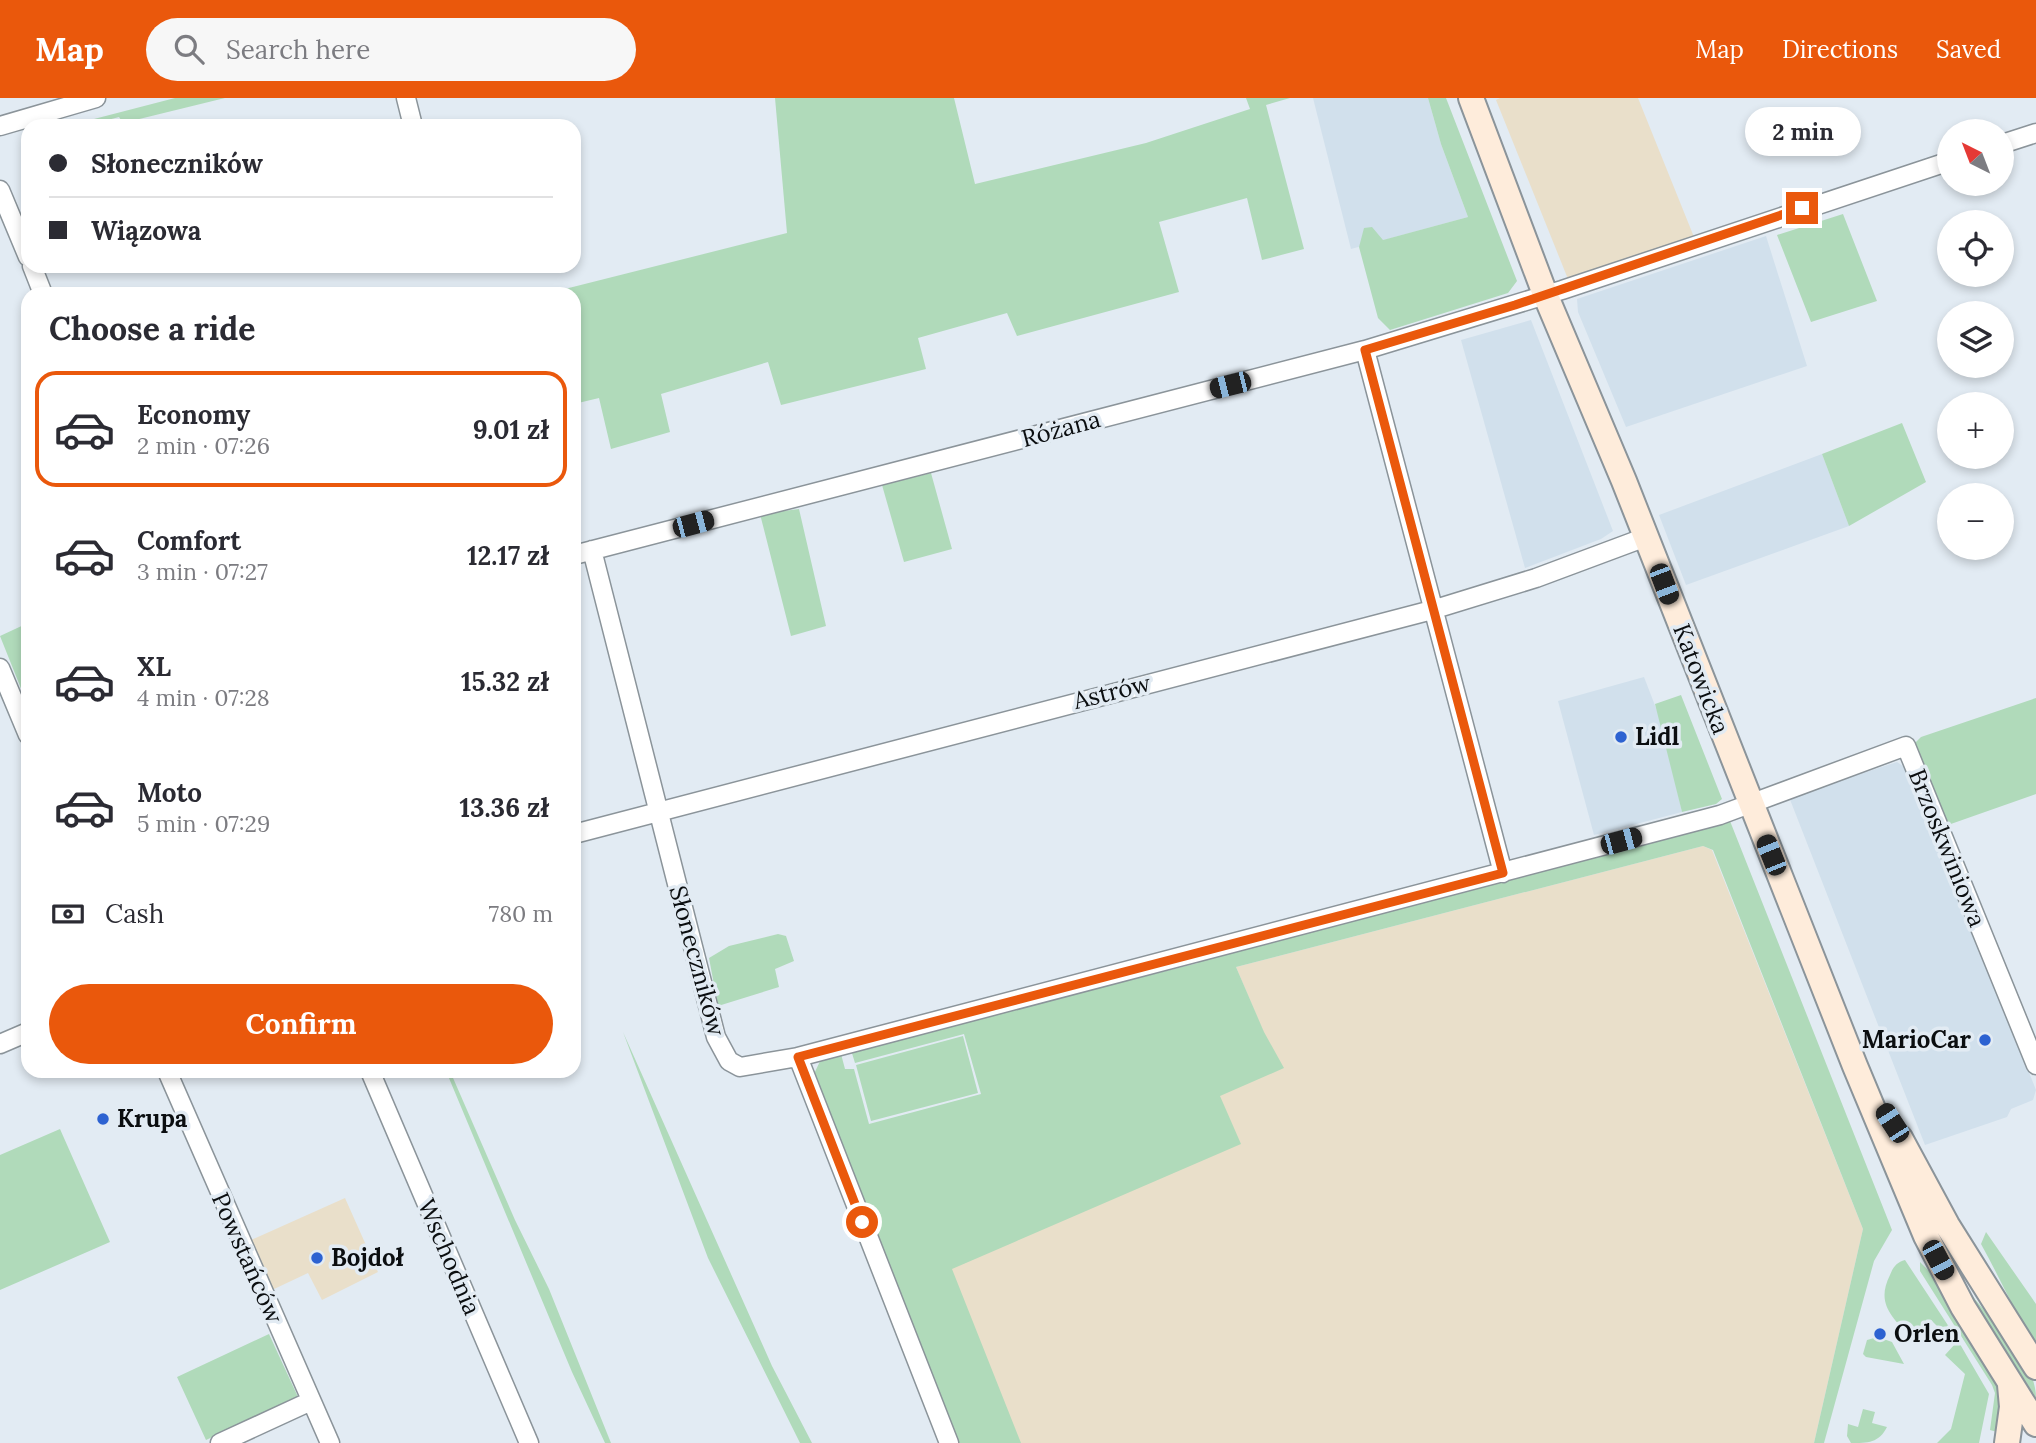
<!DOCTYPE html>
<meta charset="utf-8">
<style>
body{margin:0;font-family:Lora,serif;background:#f7f7f7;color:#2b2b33;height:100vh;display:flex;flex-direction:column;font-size:26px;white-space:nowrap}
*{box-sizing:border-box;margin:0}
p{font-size:23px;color:#7c7c81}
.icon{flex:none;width:38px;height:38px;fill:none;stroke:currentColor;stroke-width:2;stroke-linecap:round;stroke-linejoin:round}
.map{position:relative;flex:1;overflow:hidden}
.panel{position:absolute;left:21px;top:189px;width:560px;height:791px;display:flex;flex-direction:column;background:#fff;border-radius:21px;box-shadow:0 4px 10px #0003}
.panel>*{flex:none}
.guide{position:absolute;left:21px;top:21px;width:560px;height:154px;border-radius:21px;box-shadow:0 4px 10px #0003;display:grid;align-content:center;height:154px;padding:0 28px;background:#fff}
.needle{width:46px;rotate:318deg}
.fabs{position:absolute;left:1937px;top:21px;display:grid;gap:14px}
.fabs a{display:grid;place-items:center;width:77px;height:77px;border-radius:50%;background:#fff;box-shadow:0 4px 10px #0003;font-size:35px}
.end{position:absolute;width:32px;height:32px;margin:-16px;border:9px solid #ea580c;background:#fff;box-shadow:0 0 0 4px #fff}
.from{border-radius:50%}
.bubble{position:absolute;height:49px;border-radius:24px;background:#fff;box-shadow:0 4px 10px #0003;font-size:23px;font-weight:700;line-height:49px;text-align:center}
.car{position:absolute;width:21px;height:42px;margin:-21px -10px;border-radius:9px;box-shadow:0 0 5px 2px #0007;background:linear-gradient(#222 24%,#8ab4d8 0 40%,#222 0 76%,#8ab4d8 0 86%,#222 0)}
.guide b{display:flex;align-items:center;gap:24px;height:66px;font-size:26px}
.guide b+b{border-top:2px solid #e1e1e2}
.guide i{width:18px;height:18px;background:#2b2b33}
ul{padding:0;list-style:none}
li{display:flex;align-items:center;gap:21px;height:116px;margin:0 14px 10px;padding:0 14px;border:4px solid transparent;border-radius:21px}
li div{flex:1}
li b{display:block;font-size:26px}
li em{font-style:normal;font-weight:700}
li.active{border-color:#ea580c}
li>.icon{width:63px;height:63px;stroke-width:1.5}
h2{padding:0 28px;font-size:32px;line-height:84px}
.pay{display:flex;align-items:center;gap:18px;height:77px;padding:0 28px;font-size:26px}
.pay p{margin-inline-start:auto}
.button{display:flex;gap:14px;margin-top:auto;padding:14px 28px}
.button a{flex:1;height:80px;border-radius:42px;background:#ea580c;color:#fff;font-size:28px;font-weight:700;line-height:80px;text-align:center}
header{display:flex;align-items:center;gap:42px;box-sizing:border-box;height:98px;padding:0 35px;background:#ea580c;color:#fff}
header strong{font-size:33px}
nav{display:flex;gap:38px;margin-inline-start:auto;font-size:24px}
.search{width:490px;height:63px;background:#f7f7f7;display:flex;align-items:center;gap:18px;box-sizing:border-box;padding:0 24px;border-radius:38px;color:#7c7c81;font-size:26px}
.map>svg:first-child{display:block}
.built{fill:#d1e0ec}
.industrial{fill:#e9dfca}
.green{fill:#b0daba}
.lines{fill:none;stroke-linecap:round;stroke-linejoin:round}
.street-casing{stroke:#8b949a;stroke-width:21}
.secondary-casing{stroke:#8b949a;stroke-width:28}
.street{stroke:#fff;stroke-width:18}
.secondary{stroke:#feecdb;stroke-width:24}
.route{stroke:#ea580c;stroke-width:9}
.poi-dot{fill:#2d62d1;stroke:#e2ebf3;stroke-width:2.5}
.labels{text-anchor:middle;stroke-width:7;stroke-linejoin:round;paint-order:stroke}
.street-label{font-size:24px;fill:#0b0e10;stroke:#e2ebf3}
.poi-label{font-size:24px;font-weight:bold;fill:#0b0e10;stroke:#e2ebf3;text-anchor:start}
</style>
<header>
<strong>Map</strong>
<div class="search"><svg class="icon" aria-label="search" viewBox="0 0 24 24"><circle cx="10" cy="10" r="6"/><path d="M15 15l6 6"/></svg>Search here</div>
<nav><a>Map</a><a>Directions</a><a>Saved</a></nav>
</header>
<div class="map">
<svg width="2036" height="1345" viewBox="0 0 2036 1345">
<rect width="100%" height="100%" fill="#e2ebf3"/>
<path class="built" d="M1313,0h115l13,46 27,73 -117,32z
M1766,138l41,130 -181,61 -48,-115 -1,-13z
M1531,222l82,211 -12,8 -76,29 -64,-228z
M1822,356l27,72 -163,59 -27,-70z
M1644,579l17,44 21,91 -88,23 -36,-134z
M1897,664l13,9 126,319 -3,10 -22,9 -4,8 -82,28 -136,-348z"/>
<path class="industrial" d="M1500,0h138l56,139 -126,42 -72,-179z
M1703,748l9,4 151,379 -49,214h-839l-121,-310 409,-102 -27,-64z
M345,1100l33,74 -56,28 -14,-27 -36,17 -21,-50z"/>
<path class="green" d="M175,0h50l-102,25 -4,-6 -34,9h-18z
M775,0h179l21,86 171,-41 104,-34 -4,-11h44l-24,7 38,144 -42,11 -15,-62 -88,24 20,70 -162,44 -10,-23 -89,25 8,31 -145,36 -13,-43 -107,32 9,38 -59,17 -12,-51 -25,6v-110h-29l242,-61z
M1428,0h18l71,183 -9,12 -118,37 -12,-12 -19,-71 5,-19 8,-1 11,13 85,-23 -27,-73z
M1843,116l34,87 -66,21 -34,-87z
M1902,325l24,59 -77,44 -27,-72z
M931,375l21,76 -48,13 -22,-77z
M799,411l27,117 -35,10 -31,-122z
M28,525v83l-28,-70z
M1681,597l41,104 -6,5 -34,8 -27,-108z
M2036,600v96l-88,31 -35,-80 8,-8z
M1730,723l162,409 -18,31 -50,182h-10l49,-214 -150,-379 -10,-4 -467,121 28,65 20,36 -64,28 21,48 -289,125 69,174h-64l-144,-367 9,-19 19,-3 4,15h9l15,55 112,-30 -17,-60 -109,29 -4,-13 347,-87 -2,-3z
M778,836l8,2 8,25 -19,8 4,18 -61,19 -9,-48 20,-12z
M623,934l149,334 40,77h-12l-92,-185z
M963,938l15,57 -107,28 -15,-56z
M446,973h4l65,149 34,69 62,154h-6l-33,-71z
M60,1031l50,113 -110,48v-135z
M1986,1134l50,72v42c-21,-33 -36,-68 -55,-102z
M1948,1159c7,12 14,25 23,37 21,28 65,67 65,104 -29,-48 -62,-92 -88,-141z
M1905,1162l52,79 32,55 -10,49h-42l14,-14 14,-55 -20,-19 10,-11 -24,-24 -17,17h-4c-19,-21 -34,-34 -20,-62 3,-8 7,-13 15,-15z
M1920,1164l14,14 63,108 5,11 2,39 -14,-4 5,-37 -3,-8 -72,-114z
M269,1236l29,63 -92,43 -29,-63z
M1878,1239l14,5 12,22 -38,-7 -3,-3 4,-14z
M1863,1311l12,3 -3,11 15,4c-8,16 -19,16 -36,16l-4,-7 1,-12 10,3z"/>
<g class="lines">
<defs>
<path id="street" d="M406,0l7,28
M0,28l96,-28
M2002,46l34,-11
M0,92l28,67
M32,168l11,28
M1365,252l138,523
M592,452l124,487 13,24 11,6 58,-10 151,386
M574,457l791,-205 197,-60 388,-129
M0,570l28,67
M574,736l858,-224 104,-32 110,-41
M0,946l28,-12
M798,959l922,-242 186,-69 130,319
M167,973l163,372
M370,973l159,372
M220,1345l91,-42"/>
<path id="secondary" d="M1471,0l74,196 79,187 231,585 71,170 37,71 73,117
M1900,1040l47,87 89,142
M2007,1345l5,-36 -2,-22"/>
</defs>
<use href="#street" class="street-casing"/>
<use href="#secondary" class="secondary-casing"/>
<use href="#street" class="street"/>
<use href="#secondary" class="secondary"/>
</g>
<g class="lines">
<path class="route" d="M862,1124l-64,-165 705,-184 -138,-523 150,-45 287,-97"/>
</g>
<g class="poi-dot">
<circle cx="1621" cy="639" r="7"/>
<circle cx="1985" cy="942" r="7"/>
<circle cx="103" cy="1021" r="7"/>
<circle cx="317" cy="1160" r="7"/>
<circle cx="1880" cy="1236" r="7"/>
</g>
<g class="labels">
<g class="street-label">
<text transform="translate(1061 331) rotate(-15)" y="8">Różana</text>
<text transform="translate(1701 581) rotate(69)" y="8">Katowicka</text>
<text transform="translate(1112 594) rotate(-14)" y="8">Astrów</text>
<text transform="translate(1947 750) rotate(68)" y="8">Brzoskwiniowa</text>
<text transform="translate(697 863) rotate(75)" y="8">Słoneczników</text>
<text transform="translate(449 1159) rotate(67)" y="8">Wschodnia</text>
<text transform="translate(247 1160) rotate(66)" y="8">Powstańców</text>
</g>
<g class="poi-label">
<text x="1635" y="647">Lidl</text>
<text x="1971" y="950" text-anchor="end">MarioCar</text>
<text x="117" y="1029">Krupa</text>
<text x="331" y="1168">Bojdoł</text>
<text x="1894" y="1244">Orlen</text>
</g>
</g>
</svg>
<div class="fabs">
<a><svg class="needle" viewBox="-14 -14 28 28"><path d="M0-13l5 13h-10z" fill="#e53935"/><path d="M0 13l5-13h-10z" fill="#7c7c81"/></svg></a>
<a><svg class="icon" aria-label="locate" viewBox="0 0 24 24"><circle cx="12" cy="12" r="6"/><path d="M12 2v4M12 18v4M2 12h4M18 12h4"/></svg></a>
<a><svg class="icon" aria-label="layers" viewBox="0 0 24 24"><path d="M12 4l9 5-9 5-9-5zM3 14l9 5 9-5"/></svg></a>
<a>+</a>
<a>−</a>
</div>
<i class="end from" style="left:862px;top:1124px"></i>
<i class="end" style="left:1802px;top:110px"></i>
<div class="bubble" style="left:1745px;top:9px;width:116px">2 min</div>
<i class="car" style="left:1230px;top:287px;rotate:256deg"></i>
<i class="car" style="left:693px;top:426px;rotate:75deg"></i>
<i class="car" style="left:1664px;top:486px;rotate:159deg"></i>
<i class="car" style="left:1621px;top:743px;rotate:75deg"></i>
<i class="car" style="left:1771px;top:757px;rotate:338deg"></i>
<i class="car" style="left:1892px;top:1025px;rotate:327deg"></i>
<i class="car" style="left:1938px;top:1162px;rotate:152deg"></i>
<div class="guide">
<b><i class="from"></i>Słoneczników</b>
<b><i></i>Wiązowa</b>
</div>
<section class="panel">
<h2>Choose a ride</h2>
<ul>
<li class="active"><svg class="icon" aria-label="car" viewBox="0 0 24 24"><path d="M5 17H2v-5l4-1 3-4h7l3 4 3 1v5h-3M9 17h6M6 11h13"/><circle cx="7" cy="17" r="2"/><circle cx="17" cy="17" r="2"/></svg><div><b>Economy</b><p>2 min · 07:26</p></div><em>9.01 zł</em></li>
<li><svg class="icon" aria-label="car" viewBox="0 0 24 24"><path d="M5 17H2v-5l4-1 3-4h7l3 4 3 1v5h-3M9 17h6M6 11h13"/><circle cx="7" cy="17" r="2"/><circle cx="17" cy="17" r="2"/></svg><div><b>Comfort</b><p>3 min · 07:27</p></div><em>12.17 zł</em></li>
<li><svg class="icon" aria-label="car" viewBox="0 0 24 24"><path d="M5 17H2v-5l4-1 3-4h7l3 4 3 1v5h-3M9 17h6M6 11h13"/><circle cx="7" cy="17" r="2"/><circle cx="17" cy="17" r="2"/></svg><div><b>XL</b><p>4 min · 07:28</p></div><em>15.32 zł</em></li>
<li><svg class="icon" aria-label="car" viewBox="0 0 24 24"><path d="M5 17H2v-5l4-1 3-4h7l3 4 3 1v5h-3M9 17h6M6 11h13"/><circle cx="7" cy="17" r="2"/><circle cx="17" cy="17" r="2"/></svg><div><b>Moto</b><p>5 min · 07:29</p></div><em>13.36 zł</em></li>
</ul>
<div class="pay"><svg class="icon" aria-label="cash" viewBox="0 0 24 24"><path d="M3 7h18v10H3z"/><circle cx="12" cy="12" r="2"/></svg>Cash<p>780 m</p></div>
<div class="button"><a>Confirm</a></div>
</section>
</div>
